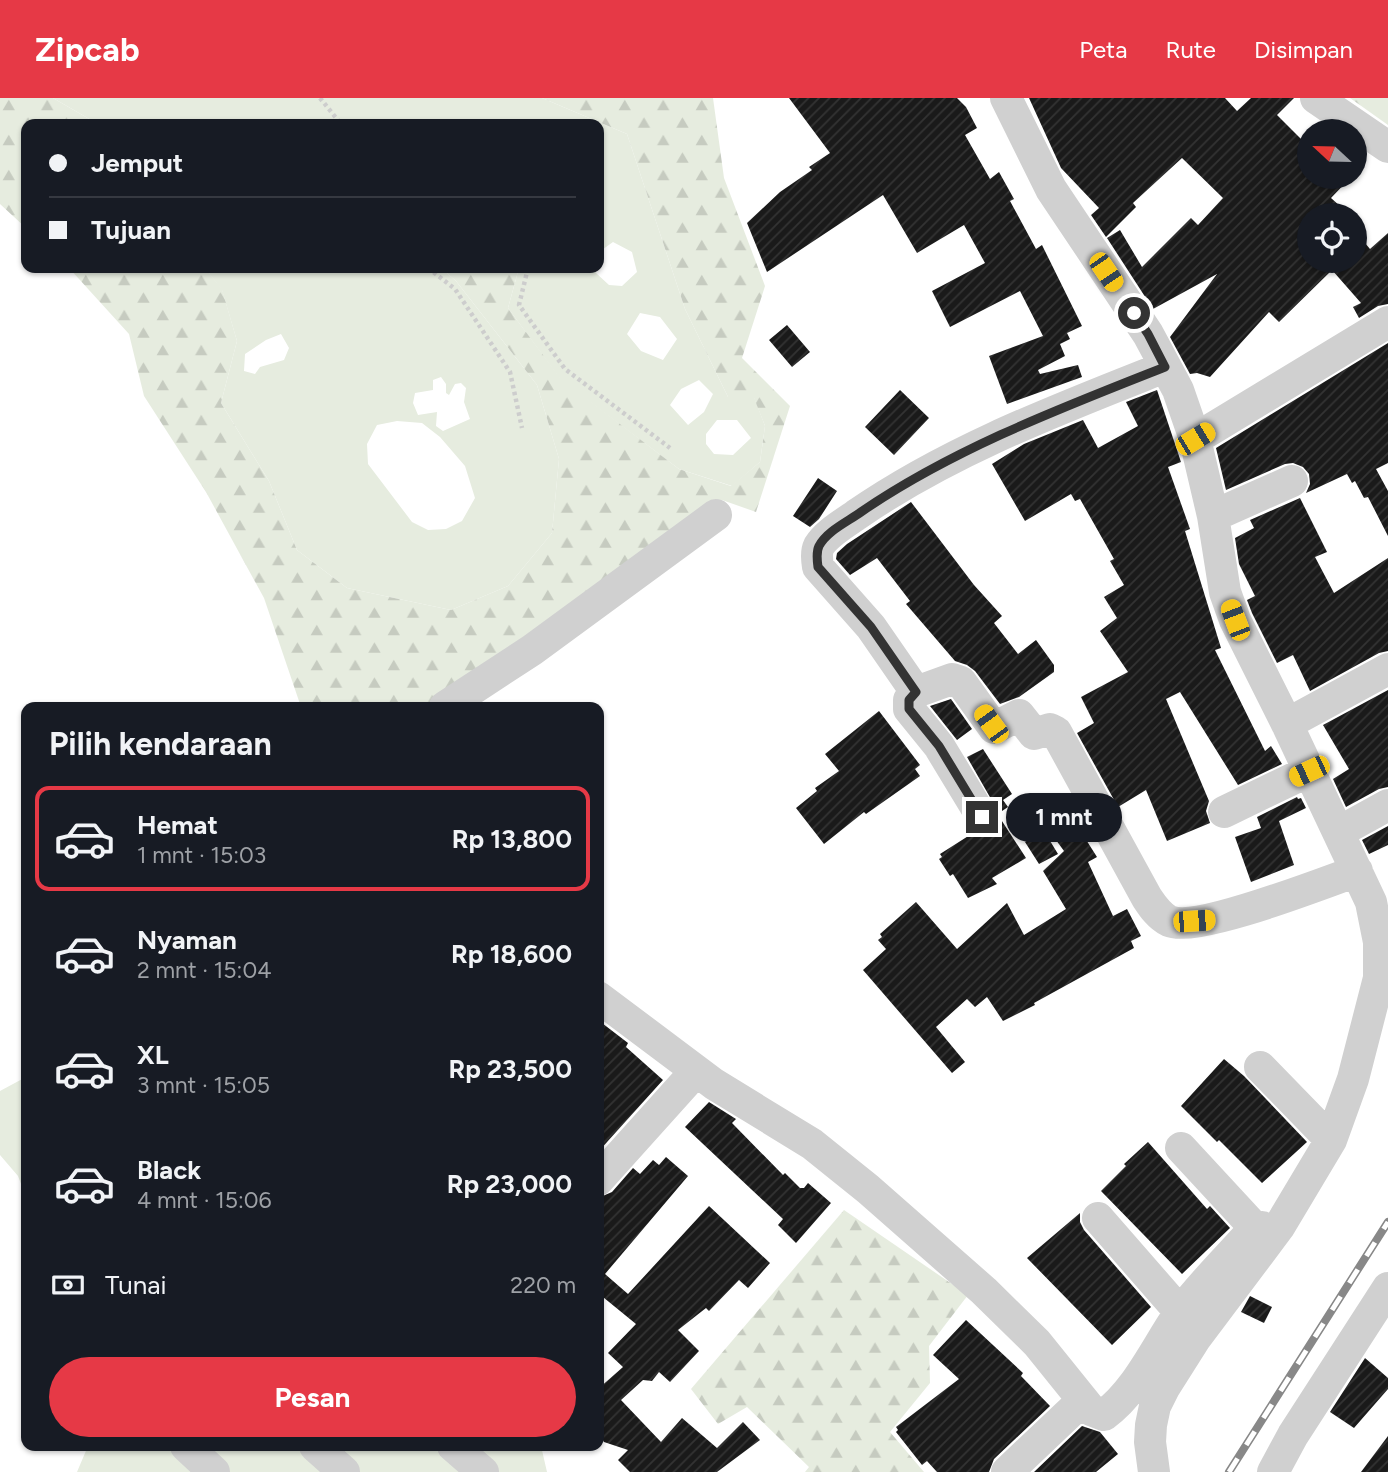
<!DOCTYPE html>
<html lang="id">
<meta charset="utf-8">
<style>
body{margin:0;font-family:Figtree,sans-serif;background:#242831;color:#f1f3f6;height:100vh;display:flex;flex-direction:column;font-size:26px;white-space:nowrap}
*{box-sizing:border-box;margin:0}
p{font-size:23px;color:#9ea1a6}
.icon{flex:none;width:38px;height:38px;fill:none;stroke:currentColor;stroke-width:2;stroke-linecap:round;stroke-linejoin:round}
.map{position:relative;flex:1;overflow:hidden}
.sheet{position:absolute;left:21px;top:604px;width:583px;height:749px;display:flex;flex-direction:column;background:#171b24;border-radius:14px;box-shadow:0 2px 5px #0004}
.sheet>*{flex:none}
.banner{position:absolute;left:21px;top:21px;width:583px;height:154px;border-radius:14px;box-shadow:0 2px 5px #0004;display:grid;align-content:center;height:154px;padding:0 28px;background:#171b24}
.needle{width:46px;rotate:292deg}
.buttons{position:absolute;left:1297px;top:21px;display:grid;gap:14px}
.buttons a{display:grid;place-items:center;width:70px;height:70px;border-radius:50%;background:#171b24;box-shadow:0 2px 5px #0004;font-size:35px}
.end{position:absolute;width:32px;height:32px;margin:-16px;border:9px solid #333;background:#fff;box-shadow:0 0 0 4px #fff}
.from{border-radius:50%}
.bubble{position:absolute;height:49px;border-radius:24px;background:#171b24;box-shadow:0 2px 5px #0004;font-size:23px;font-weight:700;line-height:49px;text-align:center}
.car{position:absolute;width:21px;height:42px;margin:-21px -10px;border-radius:9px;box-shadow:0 0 5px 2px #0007;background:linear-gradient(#f5c518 24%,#345 0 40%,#f5c518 0 76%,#345 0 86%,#f5c518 0)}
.banner b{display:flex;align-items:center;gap:24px;height:66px;font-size:26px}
.banner b+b{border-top:2px solid #363941}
.banner i{width:18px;height:18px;background:#f1f3f6}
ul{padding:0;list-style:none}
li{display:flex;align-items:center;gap:21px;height:105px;margin:0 14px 10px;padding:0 14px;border:4px solid transparent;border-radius:14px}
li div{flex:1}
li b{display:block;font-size:26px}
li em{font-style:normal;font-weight:700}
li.current{border-color:#e63946}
li>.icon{width:63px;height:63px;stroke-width:1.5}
h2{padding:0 28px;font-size:32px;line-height:84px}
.pay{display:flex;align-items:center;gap:18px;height:77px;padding:0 28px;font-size:26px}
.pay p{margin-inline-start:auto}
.primary-button{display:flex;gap:14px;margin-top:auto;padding:14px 28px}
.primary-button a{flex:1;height:80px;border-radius:42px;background:#e63946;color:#fff;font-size:28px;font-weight:700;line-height:80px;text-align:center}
header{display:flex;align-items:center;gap:42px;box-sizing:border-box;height:98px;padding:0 35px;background:#e63946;color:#fff}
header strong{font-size:33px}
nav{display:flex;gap:38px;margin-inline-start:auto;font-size:24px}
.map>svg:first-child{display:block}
.grass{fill:#e6ecdf;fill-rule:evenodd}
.forest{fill:url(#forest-firs)}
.building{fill:url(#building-hatch)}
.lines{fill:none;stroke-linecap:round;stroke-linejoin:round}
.path{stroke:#cdcdcd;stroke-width:4.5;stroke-dasharray:3.5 3.5;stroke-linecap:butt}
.minor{stroke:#d0d0d0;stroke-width:32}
.rail-casing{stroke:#888;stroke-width:8}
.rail{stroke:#fff;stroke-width:5;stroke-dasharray:16;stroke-linecap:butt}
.route{stroke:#333;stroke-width:9}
</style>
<header>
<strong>Zipcab</strong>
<nav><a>Peta</a><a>Rute</a><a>Disimpan</a></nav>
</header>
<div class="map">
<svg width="1388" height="1374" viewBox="0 0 1388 1374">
<defs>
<pattern id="forest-firs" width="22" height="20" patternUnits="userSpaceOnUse" patternTransform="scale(1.75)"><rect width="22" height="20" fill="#e6ecdf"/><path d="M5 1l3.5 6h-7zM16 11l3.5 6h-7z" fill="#c6cbc0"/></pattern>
<pattern id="building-hatch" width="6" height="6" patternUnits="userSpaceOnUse" patternTransform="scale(1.75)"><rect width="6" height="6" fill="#1a1a1a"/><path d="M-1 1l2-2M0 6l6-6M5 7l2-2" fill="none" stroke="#333"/></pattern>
</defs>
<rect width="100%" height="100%" fill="#fff"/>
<path class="grass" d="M53,0h489l85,36 58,175 43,88h26l11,29 -5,36 -28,24 -53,-17 -118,-89 -53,-72 11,-40h77v5l13,12 13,1 15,-14 -5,-20 -19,-10 -14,10 -1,-128h-500zM640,215l20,4 17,22 -14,21 -22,-9 -14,-17zM699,282l14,14 -9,18 -16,13 -18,-20 11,-16zM717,322h20l14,18 -18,17 -19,-1 -8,-10v-10z
M205,170h236l15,13 81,104 22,74 -7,74 -44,53 -57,24 -104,-22 -50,-38 -28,-69 -48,-78 16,-62 -15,-51zM281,236l8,14 -5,12 -24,7 -5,7 -11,-3 1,-17 21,-14zM441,279l5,7v9l3,2 6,-11 6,-1 5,5 -2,14 6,17 -27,12 -7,-5 1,-14 -19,3 -5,-12 2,-10 18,-3v-10zM397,323l25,2 18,14 25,29 10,32 -13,23 -16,8 -18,1 -16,-8 -44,-58 -1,-20 10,-19z
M26,979v120l-8,-21 -18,-21v-64z
M88,1348h453l6,26h-470z"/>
<path class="forest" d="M0,0h53l45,26h-72v104l-26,-24z
M542,0h171l11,80 41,108 -23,72 48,48 -34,106 -34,-12 -138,104 -150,103h-133l-37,-109 -58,-106 -62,-96 -15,-62 -60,-66h136l17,21 15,52 -16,62 48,78 28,69 50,38 104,22 57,-24 44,-53 7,-74 -22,-74 -81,-104 -15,-13h78l-11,40 53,71 118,90 52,17 29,-24 5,-36 -11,-28 -26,-1 -43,-88 -58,-175z
M1350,0h38v27z
M844,1112l124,85 -39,51 1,37 -40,49 34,40h-119l4,-5 -62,-60 -29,17 -27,-35z"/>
<path class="building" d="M789,0h168l9,9 11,21 -12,7 25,44 9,-7 15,27 -4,2 26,48 6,-4 40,81 -15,7 3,6 -10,5 5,12 -27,14 2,4 38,-9 4,12 -75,27 -18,-48 54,-20 -23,-45 -70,36 -18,-36 53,-28 -21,-38 -47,28 -34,-58 -116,77 -20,-49 33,-31 32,-22 -3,-3 21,-14z
M1029,0h196l12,13 14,-13h43l-17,17 32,32v30h42l-20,21 19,17h-41v46h45v-31l16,19 18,-16v71l-10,2 -19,12 -6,-11 8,-4 -29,-33 -53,52 -10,-10 -59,65 -13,-4 -7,1 -20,-37 47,-63 -64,35 -46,-71 13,-8 22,37 49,-49 7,7 25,-27 -41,-40 -49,45 3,4 -30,30 -15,-22 8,-7 -38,-40z
M787,227l23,27 -18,15 -23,-27z
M1388,245v120l-12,6 12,22v45l-20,-39 -4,1 -9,-17 -3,2 -5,-9 -41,19 4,-9 -1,-10 -6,-7 -10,-4 -8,1 -59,26 -10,-42z
M900,292l29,28 -35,37 -29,-28z
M1157,292l24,72 -13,5 22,62 -5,2 36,117 -6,2 50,101 6,-5 11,18 -44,21 -58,-93 -14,7 43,102 -3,10 4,12 -43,18 -21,-51 -28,17 -41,-74 17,-10 -13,-26 47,-25 -28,-41 17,-13 -13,-21 20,-12 -14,-24 4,-2 -34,-60 -5,2 -4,-7 -46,27 -33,-57 32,-20 59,-24 15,28 40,-22 -12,-24z
M818,380l19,13 -18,28 -9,8 -17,-11z
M1300,400l27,54 -12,5 19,36 54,-35v93l-9,2 -69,38 -17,-36 -16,8 -25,-50 -5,-13 8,-4 -16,-32 -4,-26 19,-10 -4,-8z
M911,404l63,83 28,31 -8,7 24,31 18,-14 18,25v7l-35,25 -19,7 -25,-33 -8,-6 -12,-4 -49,-57 4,-3 -33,-43 -27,17 -14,-16 1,-6 10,-9z
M1388,592v97l-9,2 -33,18 -13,-28 16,-10 -26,-44z
M951,601l21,30 -15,11 -27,-34z
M879,613l41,54 -5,4 5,7 -54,38 -2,-2 -40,32 -28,-36 21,-17 -2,-3 24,-17 -14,-17z
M983,651l29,45 -9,6 5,7 -9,6 -32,-56z
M1297,699l1,2 3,-1 5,10 -27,13 15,44 -43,17 -16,-45 26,-9 -4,-11z
M1000,720l26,40 -34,20 5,6 -29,14 -15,-24 -3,2 -11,-17 3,-2 -2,-3 33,-21 9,2 9,-2 7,-7z
M1388,728v19l-19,9 -7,-14z
M1078,729l19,30 -9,5 25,54 14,-7 14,27 -10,5 3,7 -100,55 1,2 -32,16 -16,-24 -12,10 -8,-8 -31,28 29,35 -13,11 -89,-103 23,-21 -8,-9 4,-3 -2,-3 36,-32 41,47 50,-46 17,32 42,-26 -23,-38 21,-20 -8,-11z
M1044,733l14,23 -19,10 -14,-22z
M598,922l30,23 -2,4 37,33 -65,72z
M1224,961l20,17 63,66 -45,41 -43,-43 -2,2 -36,-36z
M709,1004l27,17 -4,4 51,52 2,-2 15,15h4l4,-5 23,20 -35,40 -18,-18 5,-6 -98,-92z
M1148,1044l59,67 3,-3 20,22 -48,46 -81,-83 25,-25 -2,-2z
M666,1059l22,19 -83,98 23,20 81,-88 61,57 -22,25 -9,-8 -30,31 -3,-3 -28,22 21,21 -29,31 -11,-10 -7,9 -9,-1 -22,20 40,42 21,-24 35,30 26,-26 17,18 -43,32h-87l-12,-12 10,-10 -24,-8 -6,-11v-42l25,-22 -15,-14 28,-29 -38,-31v-95l14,-6 21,-24 7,6 13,-14 6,5z
M1080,1115v9l4,8 67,77 -39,38 -85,-87z
M1250,1198l22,11 -8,16 -23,-11z
M966,1222l57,53 -2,3 29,30 -56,53 -5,13h-52l-10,-11 -5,4 -26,-33 2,-2 -2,-3 63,-48 -26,-24z
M1365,1260l23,20v11l-34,39 -24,-16z
M1082,1328l18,6 18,22 -22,18h-62z
M1388,1338v36h-27z"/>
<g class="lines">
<path class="path" d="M320,0l21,26
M428,170l27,21 55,83 12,56
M528,170l-9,37 46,64 105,79"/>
<path class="minor" d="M1006,0l45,91 97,145 30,56 17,49 18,77 12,76 10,28 52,104 84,178 8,40v36l-26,101 -22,61 -52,87 -84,112 -31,49 -9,18 -4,19 -1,17 4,30
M1316,0l72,49
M1195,341l193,-117
M1213,418l79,-35
M916,594l-45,-65 -53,-60c-1,-7 -2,-15 1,-21 8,-13 25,-22 37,-31 94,-65 203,-106 309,-148
M445,609l87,-57 184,-135
M1287,626l101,-55
M1224,714l85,-41
M982,719l-43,-71 -30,-37v-9l7,-8 36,-13 9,3 33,46 25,-13 15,19 16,-5 6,3 91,166c6,9 12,18 22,23 28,12 154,-38 188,-50
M1339,734l49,-27
M598,899l116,87 98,60 56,45 116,102 53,52 54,67 13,5c33,-24 52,-68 75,-101 22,-30 51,-58 76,-86l7,-1
M1260,969l71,73
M1181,1050l74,80
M598,1082l98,-109
M1098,1120l82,94
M186,1348l28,26
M315,1348l29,26
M453,1348l30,26
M1007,1374l76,-72
M1273,1374l20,-37 95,-147"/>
<defs>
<path id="rail" d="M1229,1374l159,-250"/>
</defs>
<use href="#rail" class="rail-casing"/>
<use href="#rail" class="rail"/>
</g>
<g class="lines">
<path class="route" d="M982,719l-43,-71 -30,-37v-9l7,-8 -45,-65 -53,-60c-1,-7 -2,-15 1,-21 8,-15 28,-24 42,-34 92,-63 200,-104 304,-145l-17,-33 -14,-21"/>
</g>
</svg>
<div class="buttons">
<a><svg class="needle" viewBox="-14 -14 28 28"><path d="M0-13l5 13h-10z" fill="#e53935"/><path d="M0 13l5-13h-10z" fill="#9ea1a6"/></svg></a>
<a><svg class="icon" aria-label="locate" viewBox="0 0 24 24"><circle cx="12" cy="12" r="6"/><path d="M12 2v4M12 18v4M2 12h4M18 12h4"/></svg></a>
</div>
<i class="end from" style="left:1134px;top:215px"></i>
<i class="end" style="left:982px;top:719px"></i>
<div class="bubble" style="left:1006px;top:695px;width:116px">1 mnt</div>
<i class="car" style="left:1106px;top:174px;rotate:146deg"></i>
<i class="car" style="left:1195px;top:341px;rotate:59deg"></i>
<i class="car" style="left:1235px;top:522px;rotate:339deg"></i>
<i class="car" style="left:991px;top:626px;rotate:324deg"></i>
<i class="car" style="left:1309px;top:673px;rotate:245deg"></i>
<i class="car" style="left:1194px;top:823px;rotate:86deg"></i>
<div class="banner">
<b><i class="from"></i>Jemput</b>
<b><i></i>Tujuan</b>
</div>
<section class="sheet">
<h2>Pilih kendaraan</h2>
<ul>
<li class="current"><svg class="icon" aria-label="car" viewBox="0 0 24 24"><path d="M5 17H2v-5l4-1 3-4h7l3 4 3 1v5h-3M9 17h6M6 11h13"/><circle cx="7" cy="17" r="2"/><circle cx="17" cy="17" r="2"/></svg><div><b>Hemat</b><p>1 mnt · 15:03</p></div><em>Rp 13,800</em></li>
<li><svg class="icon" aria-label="car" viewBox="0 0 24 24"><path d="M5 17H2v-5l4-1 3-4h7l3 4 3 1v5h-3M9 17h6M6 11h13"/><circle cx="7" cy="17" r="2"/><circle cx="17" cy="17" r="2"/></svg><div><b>Nyaman</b><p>2 mnt · 15:04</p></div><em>Rp 18,600</em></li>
<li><svg class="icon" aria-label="car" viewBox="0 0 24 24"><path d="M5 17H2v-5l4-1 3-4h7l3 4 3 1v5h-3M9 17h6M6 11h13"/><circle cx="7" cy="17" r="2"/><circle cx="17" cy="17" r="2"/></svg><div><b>XL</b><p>3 mnt · 15:05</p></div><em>Rp 23,500</em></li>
<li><svg class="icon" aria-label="car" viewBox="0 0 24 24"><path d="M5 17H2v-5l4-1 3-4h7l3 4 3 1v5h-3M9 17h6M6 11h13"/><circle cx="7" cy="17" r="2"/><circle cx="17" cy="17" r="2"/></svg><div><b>Black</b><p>4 mnt · 15:06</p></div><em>Rp 23,000</em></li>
</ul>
<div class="pay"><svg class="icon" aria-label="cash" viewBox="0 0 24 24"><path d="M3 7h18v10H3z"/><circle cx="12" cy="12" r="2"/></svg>Tunai<p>220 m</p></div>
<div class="primary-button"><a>Pesan</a></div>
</section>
</div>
